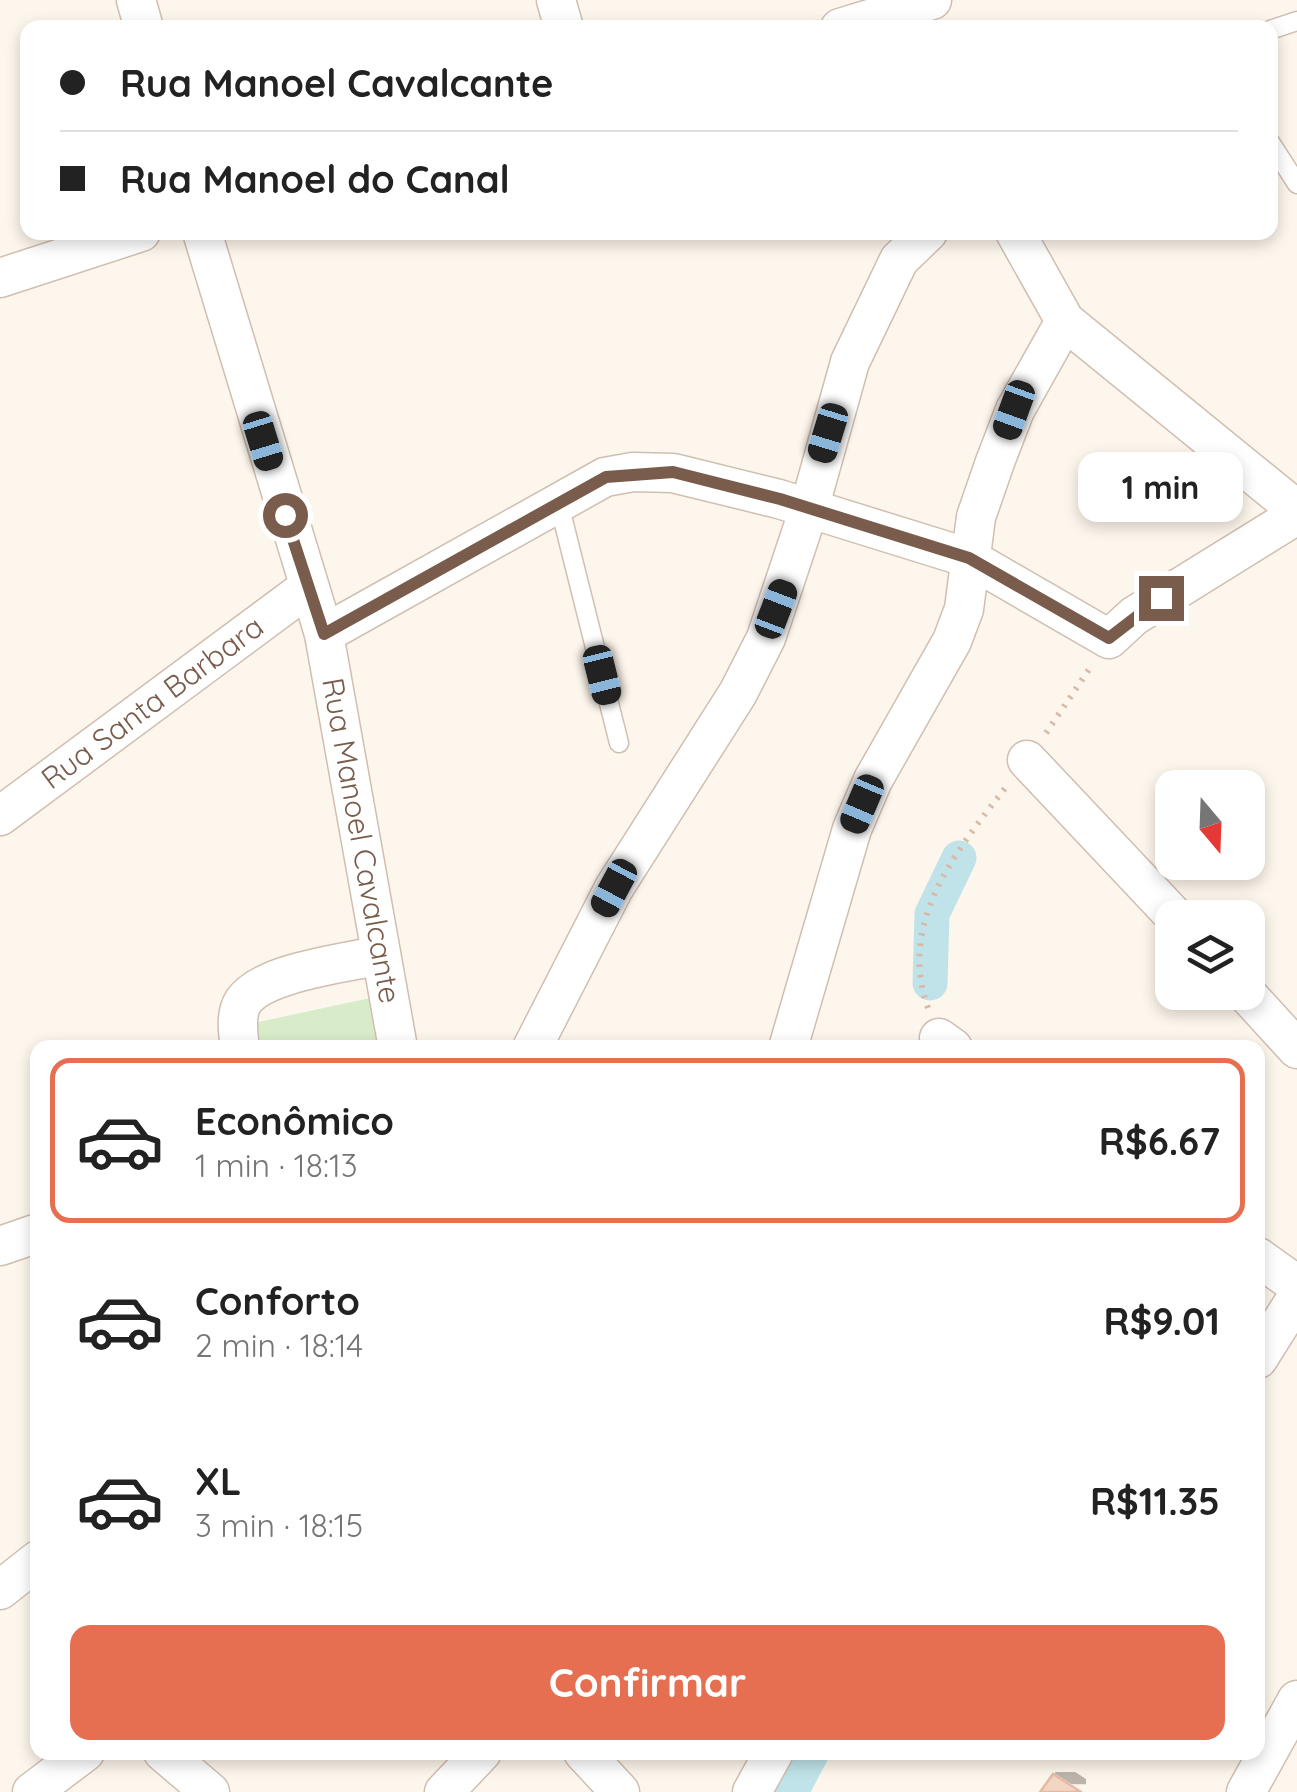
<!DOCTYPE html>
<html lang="pt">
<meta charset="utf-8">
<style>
body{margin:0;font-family:Quicksand,sans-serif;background:#f2f2f2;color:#222;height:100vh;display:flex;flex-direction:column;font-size:38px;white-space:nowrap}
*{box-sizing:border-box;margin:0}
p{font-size:32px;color:#767676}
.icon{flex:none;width:55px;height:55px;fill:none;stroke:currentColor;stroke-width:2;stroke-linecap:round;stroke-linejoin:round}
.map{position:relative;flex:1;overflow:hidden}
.side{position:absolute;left:30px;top:1040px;width:1235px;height:720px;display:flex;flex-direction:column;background:#fff;border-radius:20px;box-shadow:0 5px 15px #0003}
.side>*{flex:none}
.hud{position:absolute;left:20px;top:20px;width:1258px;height:220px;border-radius:20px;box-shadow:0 5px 15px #0003;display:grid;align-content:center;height:220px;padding:0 40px;background:#fff}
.needle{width:65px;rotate:161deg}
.tools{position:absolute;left:1155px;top:770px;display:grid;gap:20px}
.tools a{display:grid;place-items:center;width:110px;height:110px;border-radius:20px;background:#fff;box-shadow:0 5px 15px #0003;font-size:50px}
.end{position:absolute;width:45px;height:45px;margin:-22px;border:12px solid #7a5c4d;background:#fff;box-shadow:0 0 0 5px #fff}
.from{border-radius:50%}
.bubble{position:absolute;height:70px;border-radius:20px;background:#fff;box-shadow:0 5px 15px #0003;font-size:32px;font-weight:800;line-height:70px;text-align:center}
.car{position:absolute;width:30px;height:60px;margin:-30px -15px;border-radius:12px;box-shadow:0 0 8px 2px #0007;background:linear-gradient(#222 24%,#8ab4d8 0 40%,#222 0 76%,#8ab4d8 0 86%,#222 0)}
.hud b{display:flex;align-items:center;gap:35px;height:95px;font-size:38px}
.hud b+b{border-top:2px solid #e0e0e0}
.hud i{width:25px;height:25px;background:#222}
ul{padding:18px 0 0;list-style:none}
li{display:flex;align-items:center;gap:30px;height:165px;margin:0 20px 15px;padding:0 20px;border:5px solid transparent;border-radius:20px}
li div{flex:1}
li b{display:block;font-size:38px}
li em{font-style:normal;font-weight:800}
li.on{border-color:#e76f51}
li>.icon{width:90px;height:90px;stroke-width:1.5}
.button{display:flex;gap:20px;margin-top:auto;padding:20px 40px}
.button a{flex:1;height:115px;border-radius:20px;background:#e76f51;color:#fff;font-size:40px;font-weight:800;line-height:115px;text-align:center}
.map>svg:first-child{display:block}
.green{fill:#d8ecc9}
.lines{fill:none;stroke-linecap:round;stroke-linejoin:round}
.canal{stroke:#bfe3e8;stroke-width:35}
.building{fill:#f3d5c3;stroke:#e6bba3;stroke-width:2.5;filter:url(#shadow)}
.lane-casing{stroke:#d1beb0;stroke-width:21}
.street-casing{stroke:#d1beb0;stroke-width:41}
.path{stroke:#d9b8a5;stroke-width:6;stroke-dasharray:2.5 8;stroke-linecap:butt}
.lane{stroke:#fff;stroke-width:18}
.street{stroke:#fff;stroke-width:38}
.route{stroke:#7a5c4d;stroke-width:12}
.labels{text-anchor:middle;stroke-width:8;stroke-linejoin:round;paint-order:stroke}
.street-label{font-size:30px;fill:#7a5c4d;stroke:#fffaf3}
</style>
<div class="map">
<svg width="1297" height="1792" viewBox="0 0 1297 1792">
<defs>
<filter id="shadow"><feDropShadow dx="9" dy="-9" stdDeviation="0" flood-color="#0004"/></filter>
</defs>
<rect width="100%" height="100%" fill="#fdf6ec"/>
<path class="green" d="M384,995l8,52h-147l-5,-21z"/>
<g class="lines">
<path class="canal" d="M930,983l2,-69 27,-56
M791,1792l21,-40"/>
</g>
<path class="building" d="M1053,1774l28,18h-41z"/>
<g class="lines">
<defs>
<path id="lane" d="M1270,30l27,-9
M1270,142l27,42
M559,504l60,239"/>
<g id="street">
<path d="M136,0l8,28"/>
<path d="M556,0l8,28"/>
<path d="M840,28l92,-28"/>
<path id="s1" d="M202,232l122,402 74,414"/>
<path d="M1015,232l50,89 232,189"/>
<path d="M0,278l141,-46"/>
<path d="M324,634l281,-157 28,-5 40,1 106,26 190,59 140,81 25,-23 163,-101"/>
<path d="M1027,760l149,158"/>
<path id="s2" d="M0,816l306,-227"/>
<path d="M1245,992l52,57"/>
<path d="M939,1038l14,10"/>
<path d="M240,1048c-2,-15 -5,-33 3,-46 19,-30 104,-39 138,-47"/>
<path d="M532,1048l82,-160 124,-195 28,-55 43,-129 41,-147 49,-102 29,-28"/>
<path d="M788,1048l64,-219 21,-49 79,-139 12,-32 12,-92 19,-55 20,-52 50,-89"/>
<path d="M0,1246l38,-13"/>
<path d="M1258,1257l39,28"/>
<path d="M1258,1359l39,-62"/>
<path d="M0,1590l38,-30"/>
<path d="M163,1752l47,40"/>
<path d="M583,1752l37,40"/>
<path d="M32,1792l53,-40"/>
<path d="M444,1792l38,-40"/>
<path d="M752,1792l22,-40"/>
<path d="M1246,1792l51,-92"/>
</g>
</defs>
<use href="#lane" class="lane-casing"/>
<use href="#street" class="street-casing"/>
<path class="path" d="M1046,733l46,-68
M928,1008c-31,-85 28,-157 78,-221"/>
<use href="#lane" class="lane"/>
<use href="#street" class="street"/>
</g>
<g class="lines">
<path class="route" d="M285,515l39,119 282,-157 67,-5 107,27 189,59 140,80 52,-40"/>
</g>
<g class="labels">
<g class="street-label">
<text dy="10" stroke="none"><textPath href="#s2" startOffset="190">Rua Santa Barbara</textPath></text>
<text dy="10" stroke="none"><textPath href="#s1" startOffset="630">Rua Manoel Cavalcante</textPath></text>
</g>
</g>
</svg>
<div class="tools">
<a><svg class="needle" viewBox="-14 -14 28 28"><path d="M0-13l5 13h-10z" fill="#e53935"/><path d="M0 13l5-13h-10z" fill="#767676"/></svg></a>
<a><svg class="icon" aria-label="layers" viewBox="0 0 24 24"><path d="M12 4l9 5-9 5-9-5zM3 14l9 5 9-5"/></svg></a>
</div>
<i class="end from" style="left:285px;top:515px"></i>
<i class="end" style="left:1161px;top:598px"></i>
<div class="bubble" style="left:1078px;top:452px;width:165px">1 min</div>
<i class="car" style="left:1014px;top:410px;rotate:200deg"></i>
<i class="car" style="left:828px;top:433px;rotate:197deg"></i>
<i class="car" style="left:263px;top:441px;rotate:163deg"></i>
<i class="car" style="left:776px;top:609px;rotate:21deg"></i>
<i class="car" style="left:602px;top:675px;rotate:166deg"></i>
<i class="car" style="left:862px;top:804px;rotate:203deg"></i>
<i class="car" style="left:614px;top:888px;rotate:208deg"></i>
<div class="hud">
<b><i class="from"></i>Rua Manoel Cavalcante</b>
<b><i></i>Rua Manoel do Canal</b>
</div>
<section class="side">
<ul>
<li class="on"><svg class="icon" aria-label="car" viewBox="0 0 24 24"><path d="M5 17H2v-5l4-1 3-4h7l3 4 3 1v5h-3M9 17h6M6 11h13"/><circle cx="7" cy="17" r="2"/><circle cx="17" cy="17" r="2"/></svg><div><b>Econômico</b><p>1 min · 18:13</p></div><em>R$6.67</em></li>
<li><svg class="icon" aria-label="car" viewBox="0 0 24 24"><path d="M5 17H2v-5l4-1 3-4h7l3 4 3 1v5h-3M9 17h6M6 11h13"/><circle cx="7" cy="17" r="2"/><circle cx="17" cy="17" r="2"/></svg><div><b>Conforto</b><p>2 min · 18:14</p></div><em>R$9.01</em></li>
<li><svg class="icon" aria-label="car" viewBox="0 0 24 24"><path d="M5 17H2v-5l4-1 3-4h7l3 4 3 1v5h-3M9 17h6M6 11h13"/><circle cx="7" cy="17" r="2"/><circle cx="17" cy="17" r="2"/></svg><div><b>XL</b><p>3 min · 18:15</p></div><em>R$11.35</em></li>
</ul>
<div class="button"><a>Confirmar</a></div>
</section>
</div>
